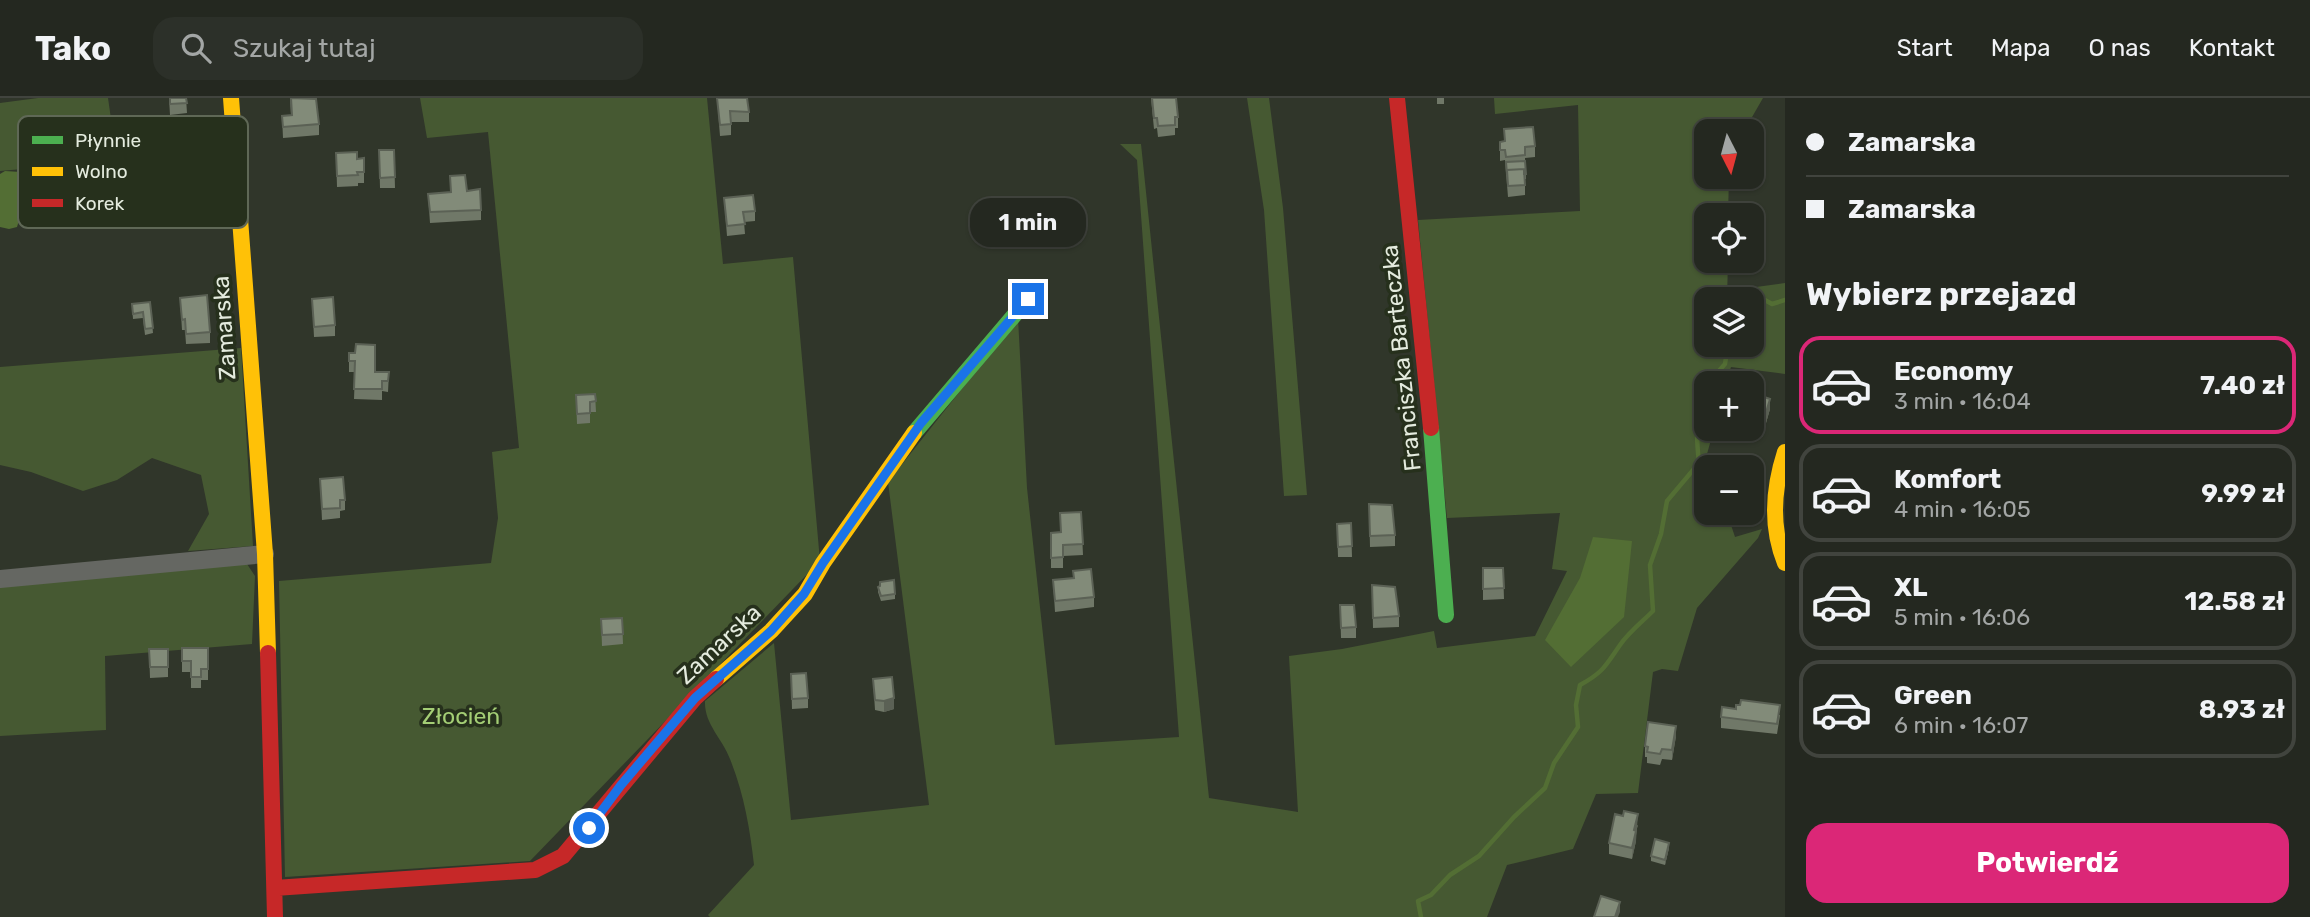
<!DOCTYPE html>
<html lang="pl">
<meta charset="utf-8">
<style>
body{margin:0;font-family:Rubik,sans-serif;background:#2c3029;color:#f1f3f6;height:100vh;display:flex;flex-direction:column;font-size:26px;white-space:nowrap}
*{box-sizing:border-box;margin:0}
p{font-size:23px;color:#a3a6a5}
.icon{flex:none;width:38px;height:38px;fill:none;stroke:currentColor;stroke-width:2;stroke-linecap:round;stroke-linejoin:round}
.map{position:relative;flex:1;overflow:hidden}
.side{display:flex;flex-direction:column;background:#242820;width:525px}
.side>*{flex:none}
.banner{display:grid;align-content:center;height:154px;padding:0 21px;background:#242820}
.needle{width:46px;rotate:174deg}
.tools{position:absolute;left:1694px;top:21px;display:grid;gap:14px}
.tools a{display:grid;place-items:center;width:70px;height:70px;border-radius:14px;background:#242820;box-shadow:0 2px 5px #0004,0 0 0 2px #41443e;font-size:35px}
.end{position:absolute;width:32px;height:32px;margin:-16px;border:9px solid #1a73e8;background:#fff;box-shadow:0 0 0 4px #fff}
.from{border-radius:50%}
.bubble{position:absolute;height:49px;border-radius:21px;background:#242820;box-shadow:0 2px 5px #0004,0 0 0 2px #41443e;font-size:23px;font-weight:700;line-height:49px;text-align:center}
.banner b{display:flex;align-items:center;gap:24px;height:66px;font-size:26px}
.banner b+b{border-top:2px solid #41443e}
.banner i{width:18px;height:18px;background:#f1f3f6}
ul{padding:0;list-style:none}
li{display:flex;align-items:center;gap:21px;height:98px;margin:0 14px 10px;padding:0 7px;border:4px solid #41443e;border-radius:21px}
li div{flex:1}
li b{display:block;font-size:26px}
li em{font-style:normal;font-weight:700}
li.active{border-color:#db2777}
li>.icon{width:63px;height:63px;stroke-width:1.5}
h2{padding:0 21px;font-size:32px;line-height:84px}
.action{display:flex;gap:14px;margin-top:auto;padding:14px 21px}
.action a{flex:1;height:80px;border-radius:21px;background:#db2777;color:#fff;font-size:28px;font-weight:700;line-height:80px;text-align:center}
header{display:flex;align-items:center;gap:42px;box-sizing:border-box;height:98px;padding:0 35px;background:#242820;border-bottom:2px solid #41443e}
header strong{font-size:33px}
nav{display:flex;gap:38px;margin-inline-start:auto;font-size:24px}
.search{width:490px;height:63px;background:#2c3029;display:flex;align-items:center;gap:18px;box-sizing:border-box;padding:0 24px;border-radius:21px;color:#a3a6a5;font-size:26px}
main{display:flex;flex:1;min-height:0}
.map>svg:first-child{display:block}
.green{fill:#465932}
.water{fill:#536e34}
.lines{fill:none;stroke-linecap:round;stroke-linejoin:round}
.stream{stroke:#536e34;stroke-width:4.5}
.street{stroke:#656762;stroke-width:18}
.fast{stroke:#4caf50;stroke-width:16}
.slow{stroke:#ffc107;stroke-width:16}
.jam{stroke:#c62828;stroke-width:16}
.wall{fill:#707868}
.shaded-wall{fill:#5b6155}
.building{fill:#828b79;stroke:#5b6155;stroke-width:2}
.route{stroke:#1a73e8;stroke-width:9}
.labels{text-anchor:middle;stroke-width:7;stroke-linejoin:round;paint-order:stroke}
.street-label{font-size:23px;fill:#e4ebde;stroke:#26301c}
.park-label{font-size:23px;fill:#a4ce75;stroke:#26301c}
.key{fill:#26301c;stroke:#5f6856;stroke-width:2}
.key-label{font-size:19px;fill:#e4ebde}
</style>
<header>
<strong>Tako</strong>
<div class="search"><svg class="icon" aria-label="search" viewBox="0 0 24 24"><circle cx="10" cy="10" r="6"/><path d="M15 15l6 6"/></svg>Szukaj tutaj</div>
<nav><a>Start</a><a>Mapa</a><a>O nas</a><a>Kontakt</a></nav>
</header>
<main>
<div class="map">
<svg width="1785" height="819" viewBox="0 0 1785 819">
<rect width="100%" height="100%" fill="#30362a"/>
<path class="green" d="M38,0h70l5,35 109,-11 1,29 -223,20v-68z
M420,0h287l16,166 70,-7 27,304 -290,300 -245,16 -6,-296 212,-18 7,-45 -6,-66 27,-4 -31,-316 -61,6z
M1247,0h22l14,110 24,287 -23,1 -20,-286z
M1494,0h269l-19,33h-38v46h23l-1,38h-22v46h22l-1,38h-21v46h46v-46h-11l15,-12 29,-4v91l-54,-7 -5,16h-20v46h8l-7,25 4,13h-5v46h21l8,24 27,-8 -4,9 -61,70 -19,63 -16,-2 -9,3 -15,121 -42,1 -23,55 -66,16 -20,52h-777l-2,-2 46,-50c-4,-36 -10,-71 -24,-106 -8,-21 -26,-35 -25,-58l69,-58 17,177 138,-15 -41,-323 130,-164 9,170 28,257 124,-8 -42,-577 -17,-16h21l68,654 89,14 -9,-156 53,-7 92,-18 3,17 98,-12 32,-65 -15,-2 8,-56 -113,5 -29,-298 162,-9 -2,-106 -83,9z
M241,250l12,198 -65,5 21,-37 -8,-39 -49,-17 -35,22 -34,11 -52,-19 -31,-7v-98z
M247,466l8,12 -3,68 -147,12 1,74 -106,6v-149z"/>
<path class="water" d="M5,73l32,2 1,9 -11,12 -10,33 -8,2 -9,-2v-53z
M1593,439l39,4 -8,76 -53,50 -26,-27 35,-62z"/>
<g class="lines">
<path class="stream" d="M1752,206l11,-5 9,5 13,-4
M1716,285l1,-10 8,-9 3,-19
M1421,819l-3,-16 13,-6 19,-20 29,-19 35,-39 31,-29 9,-25 24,-36 -2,-22 4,-20c24,-13 26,-20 40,-40 9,-13 22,-23 33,-34l-3,-46 11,-31 6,-33 32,-38c-2,-19 -5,-43 7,-58"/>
<path class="street" d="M0,481l265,-25"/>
<path class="fast" d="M1431,330l15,187
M914,335l114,-134"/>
<path class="slow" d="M231,0l34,456 3,99
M1785,354c-12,37 -15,74 0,111
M716,581l55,-48 34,-37 18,-31 91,-130"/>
<path class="jam" d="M1397,0l34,330
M268,555l7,264
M275,790l260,-18 28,-14 132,-158 21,-19"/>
</g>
<path class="wall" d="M169,0h17l1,15 -17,2z
M290,0l29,26v11l-36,3 -1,-22 9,-1z
M717,0l32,14v10h-18v13l-11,1z
M1151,0l27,19v11h-3v7l-17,2 -1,-9 -3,1z
M1437,0h7v6h-7z
M1500,44l35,4v11l-10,1 1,21h-1v16l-17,2 -3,-37 -5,1z
M1752,46l11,12 -1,19h-8l-1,9 -13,-1v-6h12z
M379,52h15l1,38h-15z
M336,55l21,6 7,-1v25h-6v3l-21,1z
M450,78l17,15 14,19v10l-51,3 -2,-29 22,-2z
M724,100l31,13v10l-11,1 1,12 -18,2z
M180,200l30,34v11l-24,1 -1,-14h-3z
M312,201l23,26v11l-21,1z
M150,204l3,31 -8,2 -2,-17 -10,1 -1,-15z
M349,255l26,19h14l-1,20 -6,-1v9l-28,-1 1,-27h-6z
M1752,295l18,16 -8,28 -21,-6v-2h11z
M595,296l1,18h-6v11l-13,1 -1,-29z
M320,381l25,21v10l-5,1v7l-18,2z
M1369,406l26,31v11l-25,1z
M1081,414l2,43 -20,1v12h-12v-35l10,-1z
M1351,425l1,34h-14l-1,-33z
M1483,470h20l1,31 -21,1z
M1073,473l21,26v10l-39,5 -2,-32 20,-2z
M880,484l15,12v5l-14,2 -3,-9v-5l2,-1z
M1372,487l27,31v11l-26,1z
M1340,507l16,22v11h-15z
M622,520l1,26 -21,2 -1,-27z
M182,550h26v32h-7v8h-10v-16h-9z
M149,551h19v28l-18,1z
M791,576l17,24v10l-16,1z
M873,581l21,30 -10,3 -9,-2z
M1736,611l44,6 -3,19 -56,-6v-11z
M1676,638l-4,24 -10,-1 -2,6 -13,-2v-6h-2v-11z
M1638,727l-2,7v9l-4,18 -23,-5v-11z
M1669,750l-4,17 -14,-4v-5z"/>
<path class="shaded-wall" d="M1770,301v10l-8,28v-11z
M894,600v11l-10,3v-11z
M1676,628v10l-4,24v-10z
M1638,716l-2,27 -4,18 2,-29z
M1669,745v5l-4,17v-5z
M1620,804v10l-2,5h-3z"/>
<path class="building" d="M170,0h16l1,5 -17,1z
M291,0l25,1 3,25 -36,3 -1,-11 10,-1z
M717,0h30l2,14 -19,-1 1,13 -11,1z
M1152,0h24l2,19h-3v8l-17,1 -1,-8h-3z
M1533,29l2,19 -10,1v8l-19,2 -1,-7h-5v-8l5,-1 -1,-12z
M1752,46l11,1 -1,20 -8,-1 -1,10h-1z
M379,52h15l1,27 -15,1z
M357,54v7l7,-1v14h-7l1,3 -21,1 -1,-23z
M1525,63l1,13h-2v-5l-17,1v5l-1,-13z
M1524,71l1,16 -17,1 -1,-16z
M465,77l2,16 13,-2 1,21 -51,2 -2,-18 23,-2 -1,-16z
M753,97l2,16 -12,1 2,12 -18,2 -3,-28z
M207,197l3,37 -24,2 -1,-15 -3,1 -2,-22z
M333,199l2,28 -21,2 -2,-28z
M150,204l3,26 -8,1 -2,-17 -10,2 -1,-10z
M356,246l19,1v27h14l-1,9h-6v8h-28l1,-28h-6v-8h6z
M1752,295l18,6 -8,27 -10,-2z
M595,296l1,7 -6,1v11l-13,1 -1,-19z
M343,379l2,23h-5v8l-18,1 -2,-30z
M1369,406l23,1 3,30 -25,1z
M1081,414l2,32 -20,1v12l-12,1v-25l10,-1 -1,-19z
M1351,425l1,23 -14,1 -1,-23z
M1483,470h20l1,20 -21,1z
M1091,471l3,28 -39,4 -2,-21 21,-2 -1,-7z
M894,482l1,14 -14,2 -3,-9 2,-1v-4z
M1372,487l23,2 4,29 -26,2z
M1340,507h14l2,22 -15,1z
M622,520l1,16 -21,1 -1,-16z
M182,550h26v21h-7v8h-10v-16h-9z
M149,551h19v18h-18z
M806,575l2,25 -16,1 -1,-25z
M892,579l2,21 -10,3 -9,-1 -2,-21z
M1741,602l39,5 -3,19 -56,-7 1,-10 14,2v-4h4z
M1648,624l28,4 -4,24 -10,-1 -2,5 -13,-2 1,-5 -3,-1z
M1624,713l14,3 -4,16 2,1 -4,17 -23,-5 6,-29 8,2z
M1655,741l14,4 -4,17 -14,-4z
M1601,798l19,6 -5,15h-21z"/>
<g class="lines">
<path class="route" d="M589,730l32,-43 74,-87 76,-67 33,-37 19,-31 98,-140 107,-124"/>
</g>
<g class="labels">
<g class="street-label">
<text transform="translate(224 230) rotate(-94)" y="8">Zamarska</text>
<text transform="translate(1401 260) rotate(-96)" y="8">Franciszka Barteczka</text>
<text transform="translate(719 546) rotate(-43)" y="8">Zamarska</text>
</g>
<g class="park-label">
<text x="461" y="626">Złocień</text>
</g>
</g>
<rect x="18" y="18" width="230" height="112" rx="10" class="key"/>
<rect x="32" y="38" width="31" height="8" fill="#4caf50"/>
<rect x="32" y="69" width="31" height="9" fill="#ffc107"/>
<rect x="32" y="101" width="31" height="8" fill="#c62828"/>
<g class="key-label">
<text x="75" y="49">Płynnie</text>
<text x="75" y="80">Wolno</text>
<text x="75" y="112">Korek</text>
</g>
</svg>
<div class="tools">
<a><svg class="needle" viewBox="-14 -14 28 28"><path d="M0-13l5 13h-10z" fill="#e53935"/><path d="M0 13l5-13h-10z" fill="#a3a6a5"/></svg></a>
<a><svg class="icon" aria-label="locate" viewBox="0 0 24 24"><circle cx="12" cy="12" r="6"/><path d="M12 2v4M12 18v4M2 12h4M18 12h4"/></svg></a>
<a><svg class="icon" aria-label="layers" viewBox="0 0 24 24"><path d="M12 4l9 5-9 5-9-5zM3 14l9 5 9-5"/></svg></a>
<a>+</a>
<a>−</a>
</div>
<i class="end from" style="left:589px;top:730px"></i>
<i class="end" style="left:1028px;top:201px"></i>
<div class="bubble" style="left:970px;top:100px;width:116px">1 min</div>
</div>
<section class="side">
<div class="banner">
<b><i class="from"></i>Zamarska</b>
<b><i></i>Zamarska</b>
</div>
<h2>Wybierz przejazd</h2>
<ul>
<li class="active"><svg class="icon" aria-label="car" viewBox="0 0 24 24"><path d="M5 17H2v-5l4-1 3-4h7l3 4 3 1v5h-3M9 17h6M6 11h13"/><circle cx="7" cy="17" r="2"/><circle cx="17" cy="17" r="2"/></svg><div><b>Economy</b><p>3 min · 16:04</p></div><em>7.40 zł</em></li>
<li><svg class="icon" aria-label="car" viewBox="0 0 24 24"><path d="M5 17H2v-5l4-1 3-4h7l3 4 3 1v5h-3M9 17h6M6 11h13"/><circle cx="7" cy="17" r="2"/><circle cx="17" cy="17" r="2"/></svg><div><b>Komfort</b><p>4 min · 16:05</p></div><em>9.99 zł</em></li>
<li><svg class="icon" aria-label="car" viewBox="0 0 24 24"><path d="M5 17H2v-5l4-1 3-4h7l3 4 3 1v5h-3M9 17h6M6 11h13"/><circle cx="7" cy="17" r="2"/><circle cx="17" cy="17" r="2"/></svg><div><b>XL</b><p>5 min · 16:06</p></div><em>12.58 zł</em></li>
<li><svg class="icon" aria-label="car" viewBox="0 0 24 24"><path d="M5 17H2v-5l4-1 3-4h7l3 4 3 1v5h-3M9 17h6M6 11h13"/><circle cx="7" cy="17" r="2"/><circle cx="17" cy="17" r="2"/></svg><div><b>Green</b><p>6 min · 16:07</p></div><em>8.93 zł</em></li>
</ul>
<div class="action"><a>Potwierdź</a></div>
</section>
</main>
